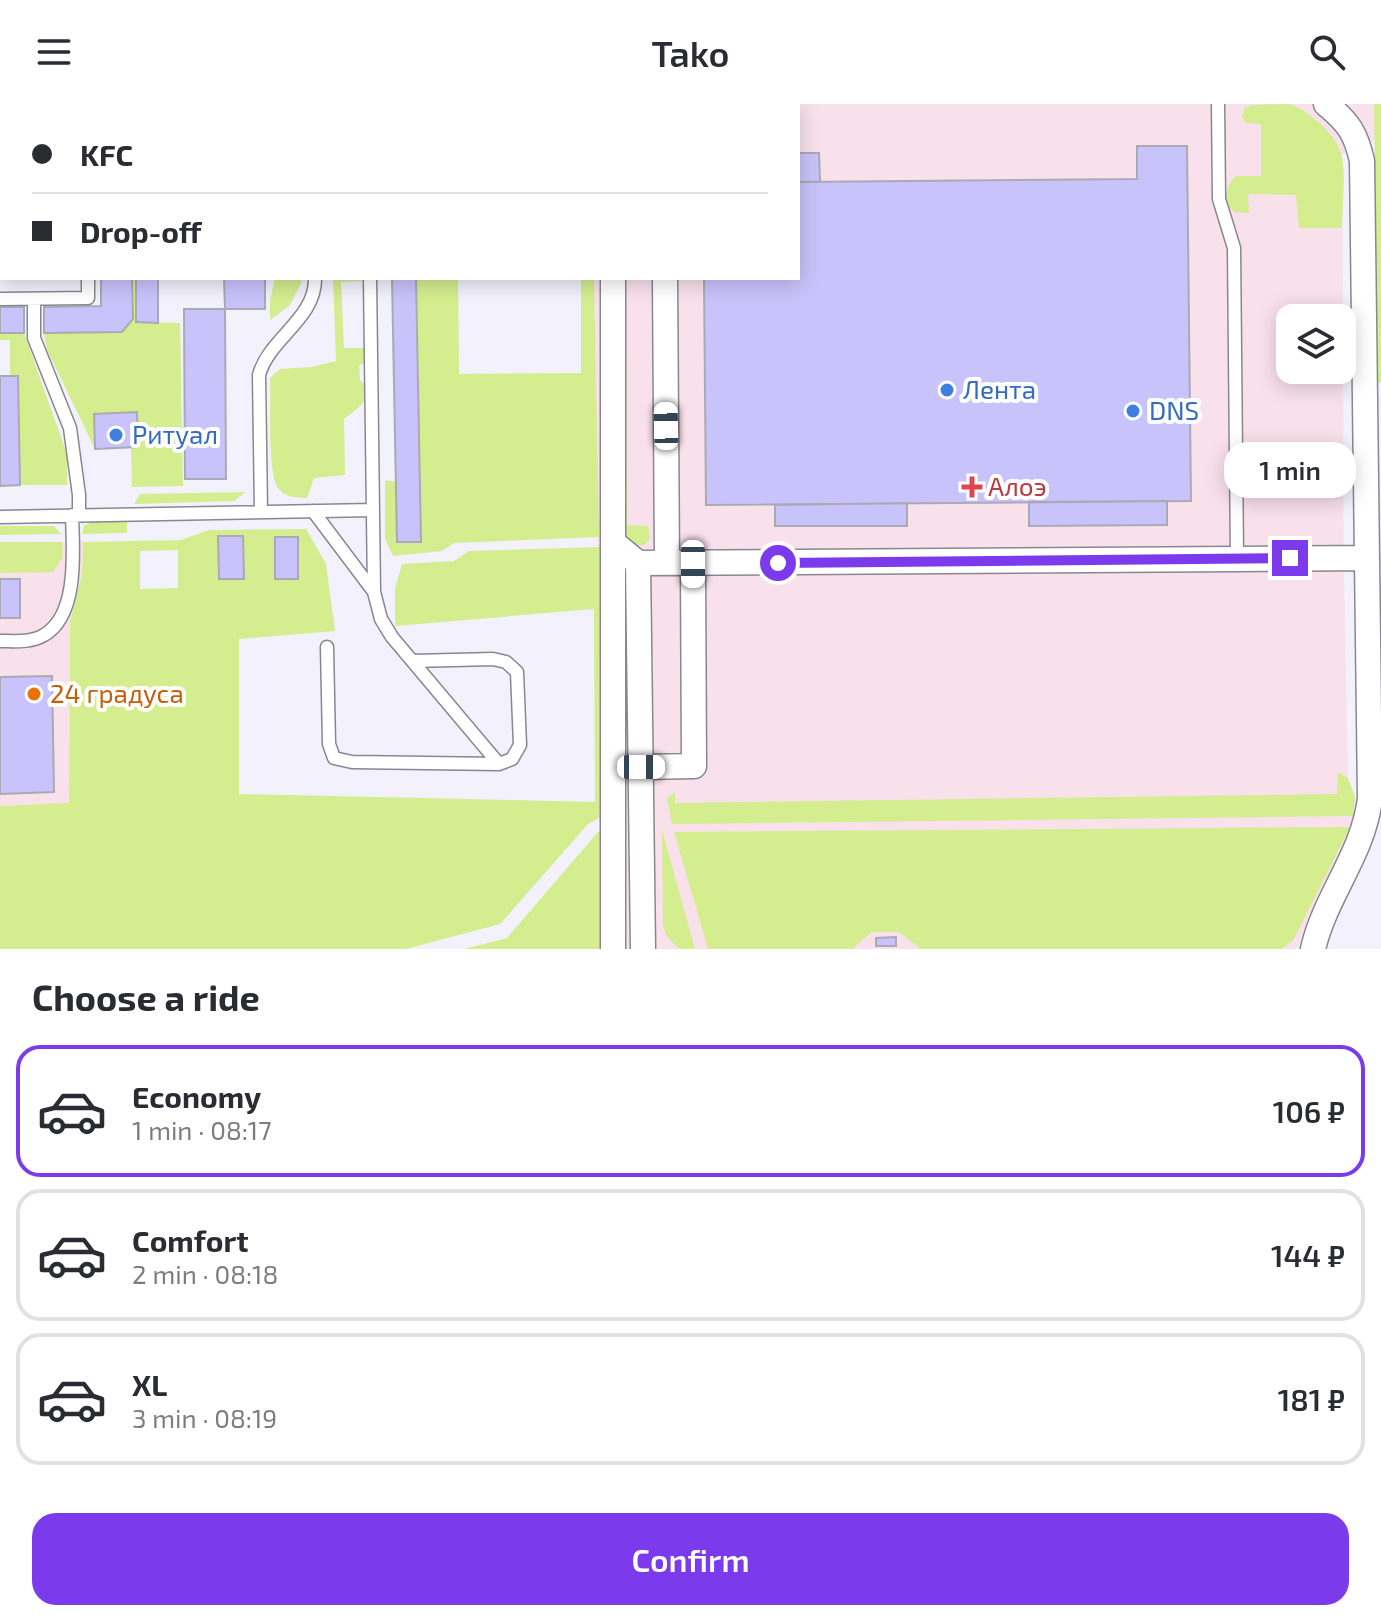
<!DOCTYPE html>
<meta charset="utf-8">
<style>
body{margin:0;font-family:"Exo 2",sans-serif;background:#f7f7f7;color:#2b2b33;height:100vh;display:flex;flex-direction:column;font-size:30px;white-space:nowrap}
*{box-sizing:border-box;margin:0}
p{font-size:26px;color:#7c7c81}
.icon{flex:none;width:44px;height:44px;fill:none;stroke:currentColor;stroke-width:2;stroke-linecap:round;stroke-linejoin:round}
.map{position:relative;height:845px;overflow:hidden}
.sheet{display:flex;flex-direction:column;background:#fff;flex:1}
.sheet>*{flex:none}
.guide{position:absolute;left:0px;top:0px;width:800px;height:176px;box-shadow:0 4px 20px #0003;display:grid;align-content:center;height:176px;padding:0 32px;background:#fff}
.buttons{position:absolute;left:1276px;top:200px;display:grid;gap:16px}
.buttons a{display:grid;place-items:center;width:80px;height:80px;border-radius:16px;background:#fff;box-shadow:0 4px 20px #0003;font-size:40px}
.end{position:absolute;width:36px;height:36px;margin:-18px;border:10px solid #7c3aed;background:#fff;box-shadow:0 0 0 4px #fff}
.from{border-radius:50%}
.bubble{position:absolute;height:56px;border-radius:24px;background:#fff;box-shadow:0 4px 20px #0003;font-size:26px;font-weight:600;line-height:56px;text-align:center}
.car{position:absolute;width:24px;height:48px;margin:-24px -12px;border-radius:10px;box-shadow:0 0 6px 2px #0007;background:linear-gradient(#fff 24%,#345 0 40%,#fff 0 76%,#345 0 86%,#fff 0)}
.guide b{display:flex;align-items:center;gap:28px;height:76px;font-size:30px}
.guide b+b{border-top:2px solid #e1e1e2}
.guide i{width:20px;height:20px;background:#2b2b33}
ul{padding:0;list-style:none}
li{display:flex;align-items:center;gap:24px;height:132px;margin:0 16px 12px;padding:0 16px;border:4px solid #e1e1e2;border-radius:24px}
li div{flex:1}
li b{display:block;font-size:30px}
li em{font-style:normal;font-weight:600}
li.on{border-color:#7c3aed}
li>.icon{width:72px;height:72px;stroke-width:1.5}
h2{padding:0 32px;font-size:36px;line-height:96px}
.button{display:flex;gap:16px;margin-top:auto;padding:16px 32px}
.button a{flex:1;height:92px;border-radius:24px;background:#7c3aed;color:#fff;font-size:32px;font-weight:600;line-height:92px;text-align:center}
header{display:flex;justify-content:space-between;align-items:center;height:104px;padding:0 32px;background:#fff;font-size:36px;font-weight:600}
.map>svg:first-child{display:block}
.commercial{fill:#f9e1eb;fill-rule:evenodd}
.green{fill:#d4ed8f;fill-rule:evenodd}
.building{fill:#c9c3fb;stroke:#aaa9b4;stroke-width:2}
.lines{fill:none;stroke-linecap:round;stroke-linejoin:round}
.lane-casing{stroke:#888791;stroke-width:15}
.street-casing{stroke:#888791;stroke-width:27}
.lane{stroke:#fff;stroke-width:12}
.street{stroke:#fff;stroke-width:24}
.route{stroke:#7c3aed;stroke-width:10}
.shop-dot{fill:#3f7fe0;stroke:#fff;stroke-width:3}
.health-dot{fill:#e0444e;stroke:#fff;stroke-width:3}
.food-dot{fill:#e8710a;stroke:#fff;stroke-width:3}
.labels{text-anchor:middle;stroke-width:8;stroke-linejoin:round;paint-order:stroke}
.shop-label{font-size:26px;fill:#366cbe;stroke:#fff;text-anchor:start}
.health-label{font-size:26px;fill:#be3a42;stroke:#fff;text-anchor:start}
.food-label{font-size:26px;fill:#c56008;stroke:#fff;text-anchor:start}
</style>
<header><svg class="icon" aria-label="menu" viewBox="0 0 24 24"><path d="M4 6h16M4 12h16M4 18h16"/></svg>Tako<svg class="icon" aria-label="search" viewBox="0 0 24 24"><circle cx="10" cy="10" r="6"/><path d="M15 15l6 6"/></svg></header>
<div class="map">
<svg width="1381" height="845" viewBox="0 0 1381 845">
<rect width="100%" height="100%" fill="#f2f1fc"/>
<path class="commercial" d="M0,0h132v2h-130l-2,28z
M637,0h737l1,35 -33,15 2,424 4,200 7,19 -2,31 -48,107 -9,14h-692l-10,-671h204v-172h-163zM1290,214h52v52h-52z
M0,438h83l-1,33 -12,46 -1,183 -69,2z"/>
<path class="green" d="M1289,0c19,5 50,33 53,53 4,22 0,48 0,71h-43l-3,-33 -48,-1 1,19 -14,-1 -8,-6c-1,-13 -1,-21 9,-30h25v-52l-15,-1 -4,-6 2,-8 8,-4z
M1374,0h7v278h-3z
M132,174h4v44l44,1 3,163 -51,1 -1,-40h7l-1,-34 -43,1 1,35 -48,-99 -3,-17 78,-1 11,-13z
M275,174h26l1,3 -12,24 -20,15v-19z
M333,174h29v3l-21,1 3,66h20v16l-5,1 1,15 7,7c1,17 -10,22 -23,32l1,56 -31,3 -7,20c-11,-1 -22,0 -29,-10 -11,-16 -7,-89 -8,-110l10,-9 32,-2 24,-6z
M416,174h42l1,96 122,-1v-95h13l5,259 -145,6 -12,8 -49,5 -8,-17v-59l11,2 1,60h23z
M622,174h4l1,247 21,1 2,13 -6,6c-12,1 -16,-3 -19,-14z
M0,229h24l43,121v31h-47l-2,-109h-8v-36h-10z
M246,388l-12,9 -100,3 6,-10z
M92,418h35v11l-45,1 2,-8z
M0,422h54l7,8 -61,1z
M306,425l20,35 9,67 -96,8v155l356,8 -1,-193 -199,17v-37l7,-25 52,-3 15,-10 131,-4 3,269 -15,8 -88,100 -94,25h-406v-143l69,-3 1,-182 12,-46 1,-33 98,-2 28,-10zM219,432h24v43h-24zM275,433h23v42h-23zM178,446v38l-38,1v-38z
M0,438h62l1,15 -10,15 -53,1z
M1338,668l10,6 7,19 -2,19 -681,8 -5,-26 8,-6v11l662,-9z
M1350,723l-56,112 -12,10h-361l-22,-17h-27l-20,17h-144l-34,-117z
M662,726l33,119h-16l-13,-14 -3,-9z
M598,728h2v117h-136l43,-11z"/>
<path class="building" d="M223,0h40l1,2h-41z
M1137,42h50l4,355 -485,4 -2,-227h94v-96l339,-3z
M798,49h21l1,29h-22z
M101,174h31l1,41 -11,13 -78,1v-26l57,-1z
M136,174h22v45l-22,-1z
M224,174h41v31h-40z
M392,174h24l5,264h-24z
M0,203h24v26h-24z
M184,205h41l1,170h-41z
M0,272h18l2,109 -20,1z
M137,308l1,35 -43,2 -1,-35z
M1167,397v24l-138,1v-24z
M907,399v23h-132v-21z
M218,432h25l1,43h-25z
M275,433h23v42h-23z
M0,475h20v39h-20z
M52,572l2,116 -54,2v-117z
M896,833v9h-20v-8z"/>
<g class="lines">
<defs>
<path id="lane" d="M311,0v2
M1218,0l1,95 15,49 3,311
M67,2l16,-2
M184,2v-2
M759,2l4,-2
M0,20h2
M0,148h2
M370,174l4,314
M0,195l88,-1v-20
M34,195v39l36,90 9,67v20
M313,407l61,81 7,27 11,18 107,127
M261,408l-2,-137c10,-37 57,-56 56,-97
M0,413l373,-7
M0,537c14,0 31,2 44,-6 35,-20 29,-85 28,-120
M327,543l2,97 5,14 18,4 147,2 13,-5 8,-14 -3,-73 -11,-10 -13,-3 -80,2"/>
<path id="street" d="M612,0v2
M613,174v671
M665,174l2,285
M615,440l23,19 727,-5
M638,459l5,386
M641,663l53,-1 -1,-202
M1313,845c12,-53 51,-96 57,-151l-8,-637c-6,-28 -14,-39 -36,-57"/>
</defs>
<use href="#lane" class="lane-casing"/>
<use href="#street" class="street-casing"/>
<use href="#lane" class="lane"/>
<use href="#street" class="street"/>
</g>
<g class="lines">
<path class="route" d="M778,459l512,-5"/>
</g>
<g class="shop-dot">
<circle cx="947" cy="286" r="8"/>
<circle cx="1133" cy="307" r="8"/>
<circle cx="116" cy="331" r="8"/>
</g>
<path class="health-dot" d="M968 371h8v8h8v8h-8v8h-8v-8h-8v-8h8z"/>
<circle class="food-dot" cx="34" cy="590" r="8"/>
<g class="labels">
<g class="shop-label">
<text x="963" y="295">Лента</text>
<text x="1149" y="316">DNS</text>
<text x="132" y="340">Ритуал</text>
</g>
<g class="health-label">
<text x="988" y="392">Алоэ</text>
</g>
<g class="food-label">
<text x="50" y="599">24 градуса</text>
</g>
</g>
</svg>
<div class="buttons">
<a><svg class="icon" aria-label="layers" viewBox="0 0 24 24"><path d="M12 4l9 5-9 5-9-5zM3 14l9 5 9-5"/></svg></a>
</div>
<i class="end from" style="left:778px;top:459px"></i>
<i class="end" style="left:1290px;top:454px"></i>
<div class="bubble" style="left:1224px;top:338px;width:132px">1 min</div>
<i class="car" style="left:666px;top:322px;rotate:359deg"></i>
<i class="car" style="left:693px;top:460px;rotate:180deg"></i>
<i class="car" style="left:641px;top:663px;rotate:90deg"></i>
<div class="guide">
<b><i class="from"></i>KFC</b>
<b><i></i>Drop-off</b>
</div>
</div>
<section class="sheet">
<h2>Choose a ride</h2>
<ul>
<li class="on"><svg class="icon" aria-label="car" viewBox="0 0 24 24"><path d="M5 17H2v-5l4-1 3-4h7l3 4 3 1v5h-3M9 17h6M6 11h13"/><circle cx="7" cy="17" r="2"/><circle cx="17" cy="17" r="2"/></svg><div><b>Economy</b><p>1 min · 08:17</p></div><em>106 ₽</em></li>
<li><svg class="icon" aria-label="car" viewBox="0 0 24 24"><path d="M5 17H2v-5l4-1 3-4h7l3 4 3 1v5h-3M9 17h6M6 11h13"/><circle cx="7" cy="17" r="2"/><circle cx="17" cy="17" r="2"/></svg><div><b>Comfort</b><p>2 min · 08:18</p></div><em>144 ₽</em></li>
<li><svg class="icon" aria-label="car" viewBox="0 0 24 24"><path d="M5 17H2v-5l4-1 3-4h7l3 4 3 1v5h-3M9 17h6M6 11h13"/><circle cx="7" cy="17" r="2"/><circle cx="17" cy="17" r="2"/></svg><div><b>XL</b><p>3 min · 08:19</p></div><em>181 ₽</em></li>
</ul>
<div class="button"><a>Confirm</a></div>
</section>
